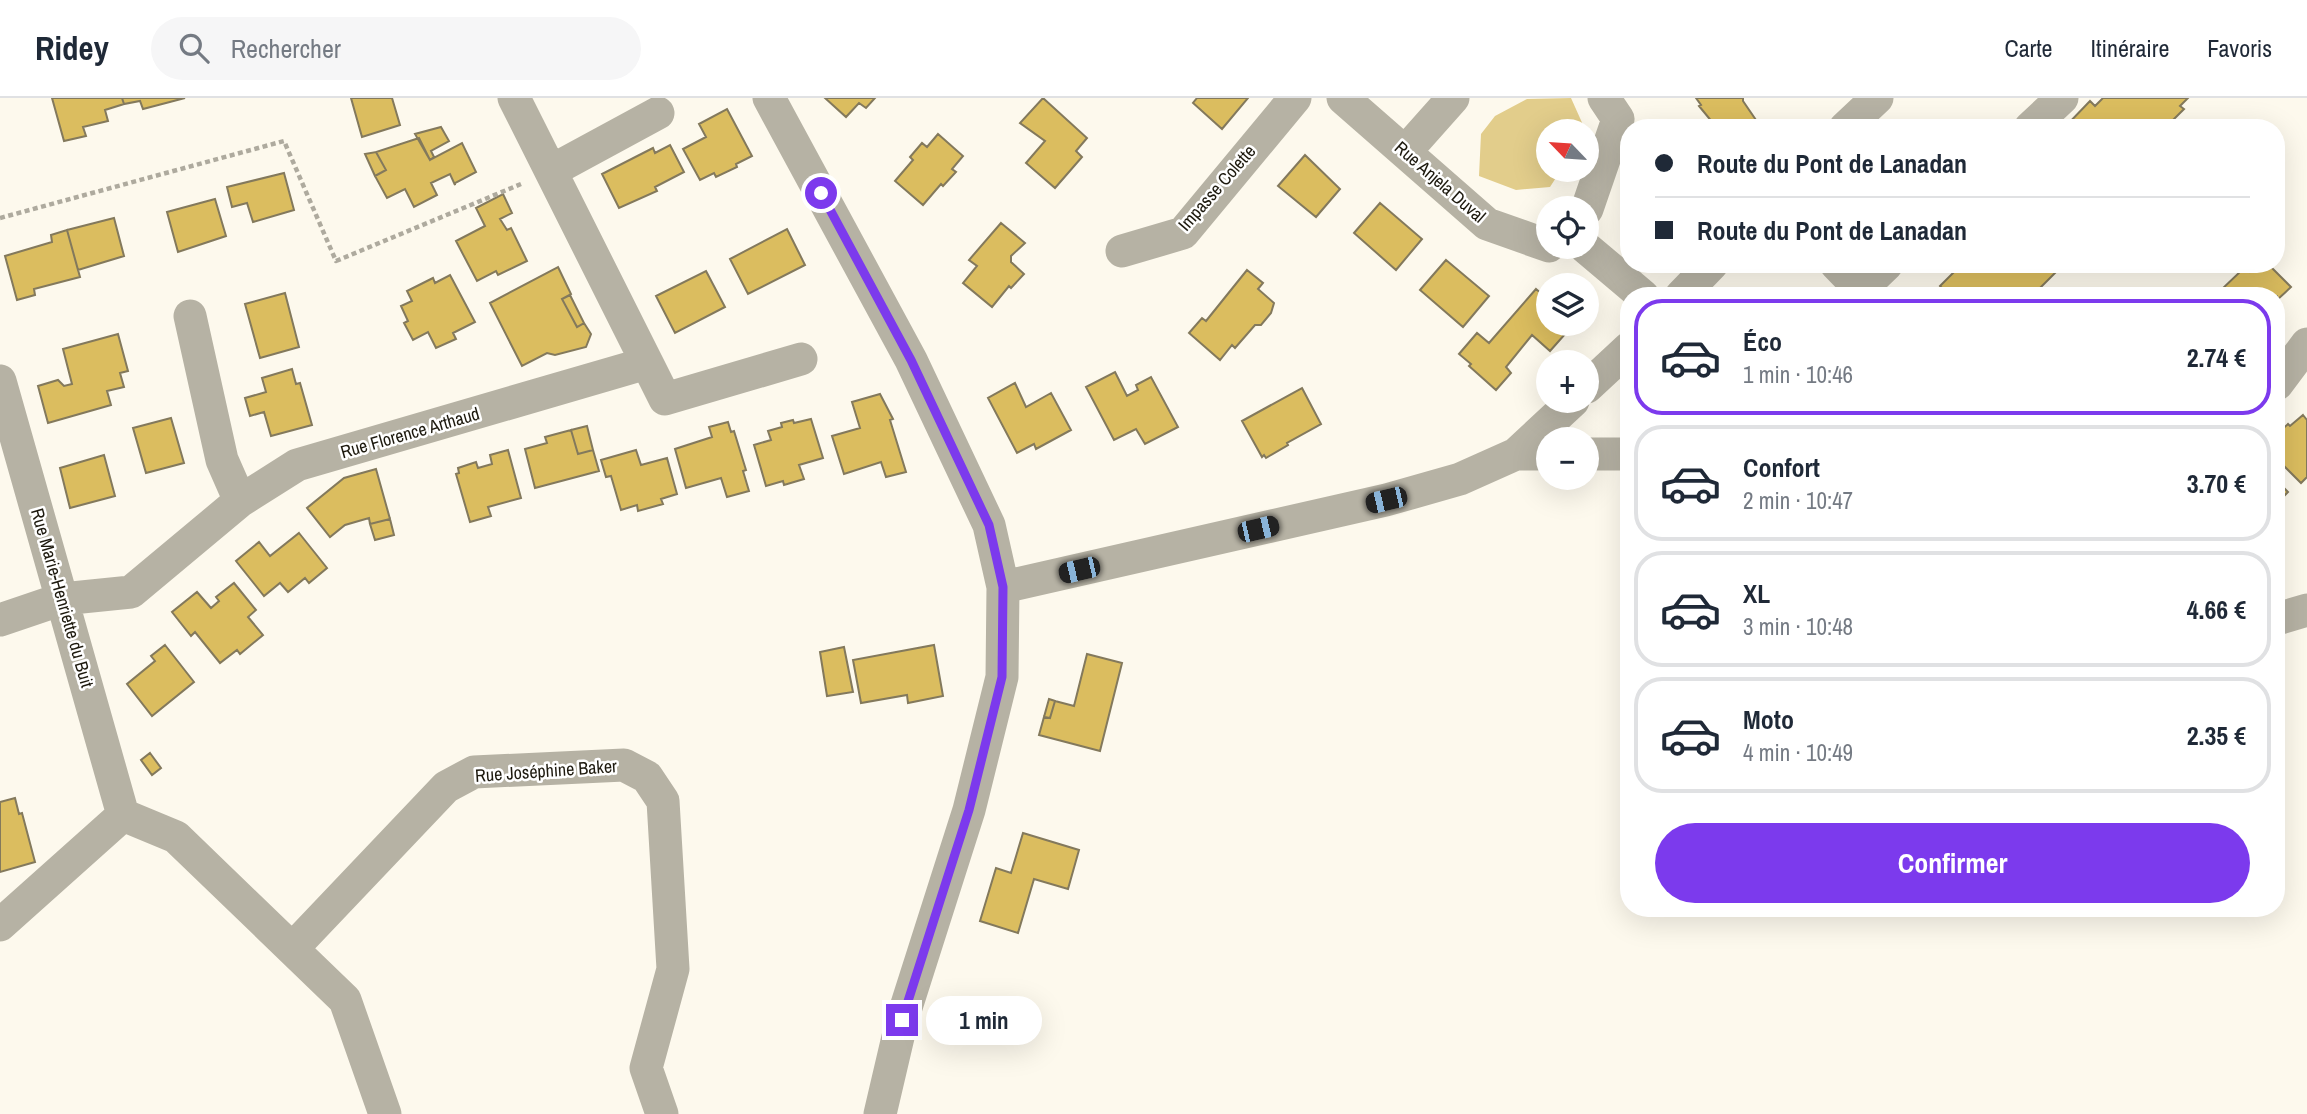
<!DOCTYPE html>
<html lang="fr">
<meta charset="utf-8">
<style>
body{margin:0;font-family:"Archivo Narrow",sans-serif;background:#f6f6f7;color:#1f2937;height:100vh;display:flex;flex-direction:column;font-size:26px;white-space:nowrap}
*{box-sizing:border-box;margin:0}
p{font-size:23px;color:#747a83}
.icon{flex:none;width:38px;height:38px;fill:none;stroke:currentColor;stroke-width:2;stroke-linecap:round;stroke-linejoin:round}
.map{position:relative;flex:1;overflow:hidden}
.details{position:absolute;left:1620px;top:189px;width:665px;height:630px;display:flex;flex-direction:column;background:#fff;border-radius:28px;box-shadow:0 7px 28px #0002}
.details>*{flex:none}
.hud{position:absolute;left:1620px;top:21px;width:665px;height:154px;border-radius:28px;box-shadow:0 7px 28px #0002;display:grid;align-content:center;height:154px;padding:0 35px;background:#fff}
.needle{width:46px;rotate:295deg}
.buttons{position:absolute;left:1536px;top:21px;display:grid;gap:14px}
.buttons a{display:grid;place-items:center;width:63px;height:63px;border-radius:50%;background:#fff;box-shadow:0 7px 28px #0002;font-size:35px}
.end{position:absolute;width:32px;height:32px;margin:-16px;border:9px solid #7c3aed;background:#fff;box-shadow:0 0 0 4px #fff}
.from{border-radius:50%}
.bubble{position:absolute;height:49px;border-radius:24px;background:#fff;box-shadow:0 7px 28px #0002;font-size:23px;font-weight:800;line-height:49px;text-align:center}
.car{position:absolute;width:21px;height:42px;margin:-21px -10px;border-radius:9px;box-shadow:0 0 5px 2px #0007;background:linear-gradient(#222 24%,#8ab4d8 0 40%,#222 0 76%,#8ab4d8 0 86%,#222 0)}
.hud b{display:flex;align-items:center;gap:24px;height:66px;font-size:26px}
.hud b+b{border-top:2px solid #e0e1e3}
.hud i{width:18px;height:18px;background:#1f2937}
ul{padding:12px 0 0;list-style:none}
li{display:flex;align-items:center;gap:21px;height:116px;margin:0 14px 10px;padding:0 21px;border:4px solid #e0e1e3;border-radius:28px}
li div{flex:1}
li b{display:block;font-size:26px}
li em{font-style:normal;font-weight:800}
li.on{border-color:#7c3aed}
li>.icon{width:63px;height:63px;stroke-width:1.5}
.button{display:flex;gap:14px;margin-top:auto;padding:14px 35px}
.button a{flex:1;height:80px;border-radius:42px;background:#7c3aed;color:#fff;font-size:28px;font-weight:800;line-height:80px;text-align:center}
header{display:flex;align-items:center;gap:42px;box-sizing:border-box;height:98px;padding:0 35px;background:#fff;border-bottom:2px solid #e0e1e3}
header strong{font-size:33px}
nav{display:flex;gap:38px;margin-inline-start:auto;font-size:24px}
.search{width:490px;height:63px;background:#f6f6f7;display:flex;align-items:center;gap:18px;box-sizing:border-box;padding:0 24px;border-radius:38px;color:#747a83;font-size:26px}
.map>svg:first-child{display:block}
.green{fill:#e2cd8b}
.building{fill:#dbbd5f;stroke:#83795c;stroke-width:2}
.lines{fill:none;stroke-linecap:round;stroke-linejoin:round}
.path{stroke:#aeaa9e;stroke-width:4.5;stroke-dasharray:5 3.5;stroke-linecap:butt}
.street{stroke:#b6b2a4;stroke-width:33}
.route{stroke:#7c3aed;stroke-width:9}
.labels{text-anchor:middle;stroke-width:5;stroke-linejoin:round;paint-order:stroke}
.street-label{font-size:18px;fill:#1d190e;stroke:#fff}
</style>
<header>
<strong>Ridey</strong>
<div class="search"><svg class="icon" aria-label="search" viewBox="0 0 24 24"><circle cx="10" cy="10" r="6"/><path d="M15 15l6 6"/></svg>Rechercher</div>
<nav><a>Carte</a><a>Itinéraire</a><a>Favoris</a></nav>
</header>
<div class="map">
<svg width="2307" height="1016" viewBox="0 0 2307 1016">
<rect width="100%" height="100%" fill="#fdf9ed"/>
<path class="green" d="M1571,0l13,29 -2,4h-33v39h12l-11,17 -34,3 -37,-14 2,-42 14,-18 32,-17z"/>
<path class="building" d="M52,0h70l2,6 -19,6 3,11 -25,6 3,9 -22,5z
M122,0h63l-42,11 -3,-8 -16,3z
M351,0h41l8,27 -38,12z
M825,0h50l-9,10 -7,-5 -13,14z
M1043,0l44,40 -11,13 6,6 -27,31 -29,-25 19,-22 -25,-18z
M1197,0h51l-26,31 -29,-26z
M1696,0h47v3l15,22 -1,5h-40l-18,-22 2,-1z
M2103,0h85l-8,8 4,3 -19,19h-101l26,-27 5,5z
M727,11l25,47 -16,8 1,3 -21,10 -2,-4 -14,7 -17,-31 23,-12 -7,-13z
M441,29l8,14 -18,10 3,6 -4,3 -15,-26z
M938,36l25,22 -11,13 4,3 -13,14 -2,-2 -18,21 -28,-24 18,-21 -3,-3 12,-14 5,4z
M419,40l11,22 32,-17 14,29 -21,11v2l-5,-11 -19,9 6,12 -23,12 -9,-18 -18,9 -12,-22 11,-6 -10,-18z
M670,47l14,27 -29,15 2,4 -38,17 -17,-34 51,-26 2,5z
M376,54l10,18 -11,6 -10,-22z
M1305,57l35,34 -24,28 -38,-31z
M284,75l10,37 -41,12 -6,-19 -15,4 -5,-20z
M503,96l9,19 -12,6 7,11 4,-2 16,33 -29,14 -2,-4 -19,10 -21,-40 29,-15 -9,-18z
M215,101l11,37 -48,16 -11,-40z
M1380,105l42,36 -26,31 -42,-37z
M114,120l10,38 -46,14 -11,-40z
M1001,125l24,20 -14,13v6l13,12 -13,14 -2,-2 -17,21 -29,-24 14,-17 -8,-6z
M787,131l18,36 -57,29 -18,-35z
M67,132l13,47 -46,12 1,6 -18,5 -12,-44 47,-14 -1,-7z
M1446,162l43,36 -26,31 -43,-37z
M1962,166h102l-32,32h-94l6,-6 -4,-4z
M2257,166h11l23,23 -14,13v-4h-50l-6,-6 23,-22 5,4z
M558,169l13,27 -9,5 15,28 7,-4 7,11 -5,13 -31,8 -8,-2 -25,13 -32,-63z
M1247,172l16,13 -5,6 16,14 -3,10 -10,12h-6l-20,23 -3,-3 -12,15 -31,-27 13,-15 4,3z
M706,173l19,36 -50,26 -19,-37z
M450,177l25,47 -22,11 3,6 -20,9 -8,-16 -15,8 -9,-17 4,-2 -7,-15 11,-5 -5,-10 26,-13 2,5z
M1536,191l13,11v24h25l-24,27 -18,-16 -26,32 5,6 -15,17 -27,-24 2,-2 -12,-10 18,-21 12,10z
M285,195l14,54 -39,11 -15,-54z
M570,197l14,28 -7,4 -15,-28z
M118,236l10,37 -8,2 4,14 -17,4 4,14 -63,18 -10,-37 20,-6 6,6 8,-2 -9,-35z
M292,271l4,15 4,-1 12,42 -41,11 -7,-24 -14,4 -5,-18 21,-6 -4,-14z
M1115,274l12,24 11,-6 -2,-5 15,-8 27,50 -33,17 -9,-15 -22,11 -28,-53z
M1015,285l11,24 25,-14 20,37 -35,19 -2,-5 -17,9 -29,-55z
M1302,290l19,36 -34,19 1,2 -22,13 -2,-3 -2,2 -20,-36z
M880,296l13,25 -3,1 16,52 -20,5 -5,-15 -37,12 -12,-38 28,-8 -8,-26z
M2303,317l4,5v57l-6,6 -24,-24v-25l11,-10 2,2z
M171,320l13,45 -38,10 -13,-45z
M811,321l12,39 -24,7 5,14 -20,6 -1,-4 -17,5 -12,-41 17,-5 -3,-9 14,-4 -1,-4 12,-3 1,3z
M728,324l3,10 3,-1 12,39 -3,1 6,20 -22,6 -6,-19 -35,10 -11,-39 37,-12 -3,-10z
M587,328l6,24 -15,4 -7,-24z
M571,332l7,24 15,-4 6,21 -64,17 -10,-39 22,-6 -2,-6z
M508,352l13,48 -33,9 3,9 -21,6 -14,-48 3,-1 -1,-5 18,-6 2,6 14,-4 -2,-9z
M636,352l5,15 26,-7 10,36 -16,5 2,5 -25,7 -1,-6 -16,5 -10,-34 -5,1 -5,-17z
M104,357l11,41 -45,12 -10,-40z
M376,371l14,50 -20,5 -1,-6 -24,7 -15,12 -23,-29 37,-30z
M2277,383l11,11 -11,11z
M390,421l4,16 -19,5 -5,-16z
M299,435l28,35 -18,15 -4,-5 -17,14 -8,-9 -16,13 -28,-35 23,-19 11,14z
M234,485l22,27 -8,7 15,18 -23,19 -3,-4 -17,13 -25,-31 -4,4 -19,-24 25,-20 14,16 8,-7 -3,-4z
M165,547l29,37 -42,34 -25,-32 28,-23 -4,-5z
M934,547l9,51 -35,7 -1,-8 -46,8 -8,-43z
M844,549l9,45 -26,4 -7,-44z
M1087,556l35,9 -22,88 -61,-16 5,-18 6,1 5,-17 19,5z
M1049,601l6,2 -5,17 -6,-1z
M150,655l11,15 -9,7 -11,-15z
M15,700l4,16 3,-1 13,49 -35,10v-70z
M1023,735l56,17 -11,39 -34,-10 -16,54 -38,-12 16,-53 15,5z"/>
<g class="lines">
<path class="path" d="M0,120l284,-77 52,120 185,-77"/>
<path class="street" d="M769,0l142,262 78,165 14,62 -1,90 -33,133 -67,210 -22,94
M1343,0l144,126 62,22
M1845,30l32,-30
M2030,30l32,-30
M1405,54l48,-54
M551,73l107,-58
M1587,111l31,-90 -14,-21
M1585,149l58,49
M1122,153l61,-18 112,-135
M1836,166l31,32
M1861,191l26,-25
M1681,198l31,-32
M190,218l32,144 18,41
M647,265l18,36 136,-40
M0,283l123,434 -123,110
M2277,286l30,-40
M1587,289l42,-39
M1516,356l57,-53
M1587,356h42
M1003,489l383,-87 74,-21 56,-25h33
M2277,521l30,-9
M0,522l62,-21 69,-7 109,-91 57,-36 350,-102 -133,-265
M123,717l53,22 169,163 40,114
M292,851l154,-162 28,-15 150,-7 23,12 16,24 10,168 -27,99 16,46"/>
</g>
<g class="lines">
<path class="route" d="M821,95l90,167 78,165 14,62 -1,90 -33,133 -67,210"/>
</g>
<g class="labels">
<g class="street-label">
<text transform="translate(1440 84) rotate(41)" y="6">Rue Anjela Duval</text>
<text transform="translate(1217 90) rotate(-49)" y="6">Impasse Colette</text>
<text transform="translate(410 335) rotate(-16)" y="6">Rue Florence Arthaud</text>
<text transform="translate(62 500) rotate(74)" y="6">Rue Marie-Henriette du Buit</text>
<text transform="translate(546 673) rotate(-4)" y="6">Rue Joséphine Baker</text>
</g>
</g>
</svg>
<div class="buttons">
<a><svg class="needle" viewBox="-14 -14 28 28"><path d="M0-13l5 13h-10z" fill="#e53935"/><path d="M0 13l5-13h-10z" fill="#747a83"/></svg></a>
<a><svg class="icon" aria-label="locate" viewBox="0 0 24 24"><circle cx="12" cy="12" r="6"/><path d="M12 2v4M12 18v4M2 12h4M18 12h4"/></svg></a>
<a><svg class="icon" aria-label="layers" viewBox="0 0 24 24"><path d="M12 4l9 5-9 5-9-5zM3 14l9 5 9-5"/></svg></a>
<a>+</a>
<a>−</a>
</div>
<i class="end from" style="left:821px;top:95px"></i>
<i class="end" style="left:902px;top:922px"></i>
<div class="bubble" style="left:926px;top:898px;width:116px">1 min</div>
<i class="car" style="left:1386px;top:402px;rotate:257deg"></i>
<i class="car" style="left:1258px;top:431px;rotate:77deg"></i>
<i class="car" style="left:1079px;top:472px;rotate:257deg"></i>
<div class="hud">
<b><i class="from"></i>Route du Pont de Lanadan</b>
<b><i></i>Route du Pont de Lanadan</b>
</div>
<section class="details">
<ul>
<li class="on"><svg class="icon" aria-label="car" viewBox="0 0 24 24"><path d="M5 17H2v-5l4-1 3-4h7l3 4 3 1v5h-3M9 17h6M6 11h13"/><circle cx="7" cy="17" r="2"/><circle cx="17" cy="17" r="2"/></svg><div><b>Éco</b><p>1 min · 10:46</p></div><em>2.74 €</em></li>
<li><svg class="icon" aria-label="car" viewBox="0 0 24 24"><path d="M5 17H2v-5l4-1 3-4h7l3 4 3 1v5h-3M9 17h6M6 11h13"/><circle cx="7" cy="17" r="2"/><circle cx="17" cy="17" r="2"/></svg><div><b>Confort</b><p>2 min · 10:47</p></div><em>3.70 €</em></li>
<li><svg class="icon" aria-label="car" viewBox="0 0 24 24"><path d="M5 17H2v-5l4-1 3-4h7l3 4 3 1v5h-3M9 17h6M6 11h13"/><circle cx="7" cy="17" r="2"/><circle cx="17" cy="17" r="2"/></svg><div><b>XL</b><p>3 min · 10:48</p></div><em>4.66 €</em></li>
<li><svg class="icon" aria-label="car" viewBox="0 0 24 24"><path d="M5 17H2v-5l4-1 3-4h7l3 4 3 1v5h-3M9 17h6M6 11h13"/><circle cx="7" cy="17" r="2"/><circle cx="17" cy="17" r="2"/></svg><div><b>Moto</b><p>4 min · 10:49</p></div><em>2.35 €</em></li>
</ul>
<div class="button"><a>Confirmer</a></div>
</section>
</div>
